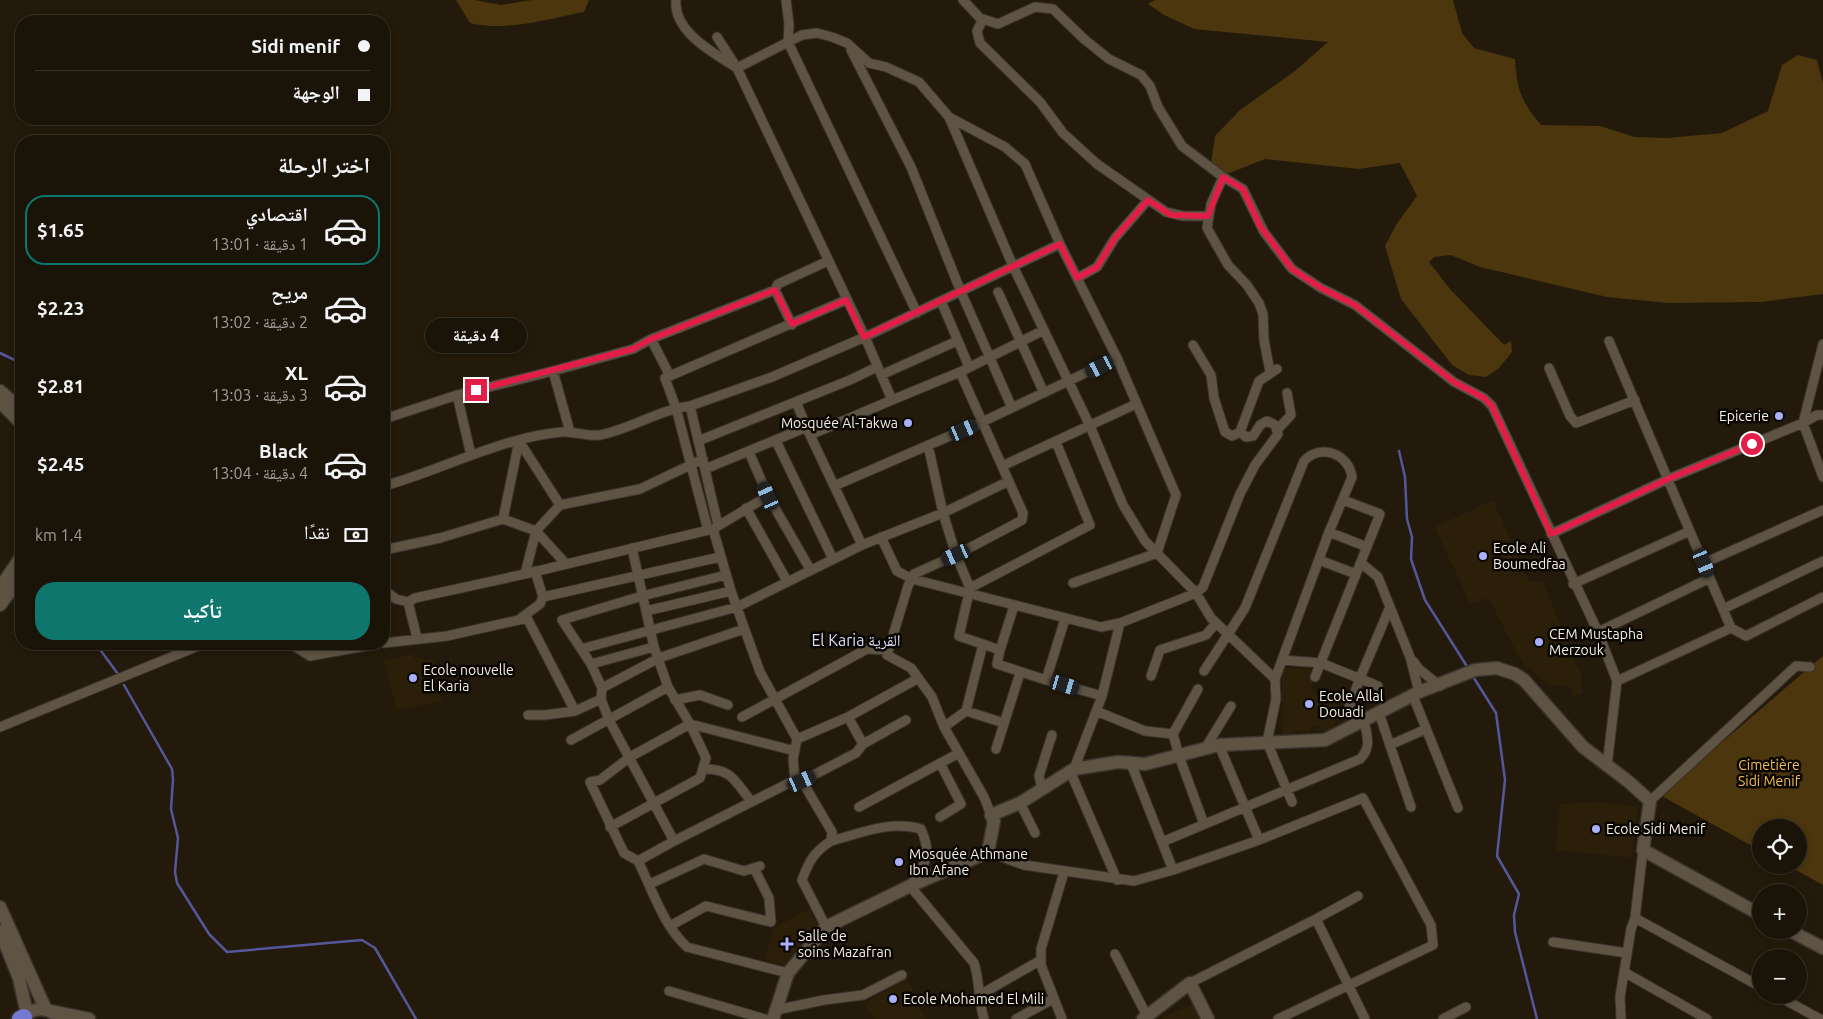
<!DOCTYPE html>
<html lang="ar">
<meta charset="utf-8">
<style>
body{margin:0;font-family:Ubuntu,"Noto Naskh Arabic",sans-serif;background:#272116;color:#f1f3f6;direction:rtl;height:100vh;display:flex;flex-direction:column;font-size:19px;white-space:nowrap}
*{box-sizing:border-box;margin:0}
p{font-size:16px;color:#9f9e9c}
.icon{flex:none;width:28px;height:28px;fill:none;stroke:currentColor;stroke-width:2;stroke-linecap:round;stroke-linejoin:round}
.map{position:relative;flex:1;overflow:hidden;direction:ltr}
.side{position:absolute;left:15px;top:135px;width:375px;height:515px;display:flex;flex-direction:column;background:#1a1408;border-radius:20px;box-shadow:0 2px 8px #0003,0 0 0 1px #383329;direction:rtl}
.side>*{flex:none}
.guide{position:absolute;left:15px;top:15px;width:375px;height:110px;border-radius:20px;box-shadow:0 2px 8px #0003,0 0 0 1px #383329;direction:rtl;display:grid;align-content:center;height:110px;padding:0 20px;background:#1a1408}
.buttons{position:absolute;left:1752px;top:819px;display:grid;gap:10px}
.buttons a{display:grid;place-items:center;width:55px;height:55px;border-radius:50%;background:#1a1408;box-shadow:0 2px 8px #0003,0 0 0 1px #383329;font-size:25px}
.end{position:absolute;width:22px;height:22px;margin:-11px;border:6px solid #e11d48;background:#fff;box-shadow:0 0 0 2px #fff}
.from{border-radius:50%}
.bubble{position:absolute;height:35px;border-radius:18px;background:#1a1408;box-shadow:0 2px 8px #0003,0 0 0 1px #383329;font-size:16px;font-weight:700;line-height:35px;text-align:center;direction:rtl}
.car{position:absolute;width:15px;height:30px;margin:-15px -8px;border-radius:6px;box-shadow:0 0 4px 1px #0007;background:linear-gradient(#222 24%,#8ab4d8 0 40%,#222 0 76%,#8ab4d8 0 86%,#222 0)}
.guide b{display:flex;align-items:center;gap:18px;height:48px;font-size:19px}
.guide b+b{border-top:1px solid #383329}
.guide i{width:12px;height:12px;background:#f1f3f6}
ul{padding:0;list-style:none}
li{display:flex;align-items:center;gap:15px;height:70px;margin:0 10px 8px;padding:0 10px;border:2px solid transparent;border-radius:20px}
li div{flex:1}
li b{display:block;font-size:19px}
li em{font-style:normal;font-weight:700}
li.on{border-color:#0f766e}
li>.icon{width:45px;height:45px;stroke-width:1.5}
h2{padding:0 20px;font-size:22px;line-height:60px}
.pay{display:flex;align-items:center;gap:12px;height:55px;padding:0 20px;font-size:19px}
.pay p{margin-inline-start:auto}
.cta{display:flex;gap:10px;margin-top:auto;padding:10px 20px}
.cta a{flex:1;height:58px;border-radius:20px;background:#0f766e;color:#fff;font-size:20px;font-weight:700;line-height:58px;text-align:center}
.map>svg:first-child{display:block}
.built{fill:#2b1f09}
.green{fill:#4b360d}
.lines{fill:none;stroke-linecap:round;stroke-linejoin:round}
.stream{stroke:#545799;stroke-width:2.5}
.street-casing{stroke:#3a342e;stroke-width:11}
.secondary-casing{stroke:#3a342e;stroke-width:15}
.highway-casing{stroke:#3a342e;stroke-width:19}
.street{stroke:#5f5444;stroke-width:9}
.secondary{stroke:#5f5444;stroke-width:12}
.highway{stroke:#7478d1;stroke-width:16}
.route{stroke:#e11d48;stroke-width:6}
.poi-dot{fill:#a9b0fc;stroke:#090602;stroke-width:2}
.labels{text-anchor:middle;stroke-width:5;stroke-linejoin:round;paint-order:stroke}
.poi-label{font-size:14px;fill:#f4eee4;stroke:#090602;text-anchor:start}
.park-label{font-size:14px;fill:#f5bd55;stroke:#090602}
.quarter-label{font-size:16px;fill:#d9ddfa;stroke:#090602}
</style>
<div class="map">
<svg width="1823" height="1019" viewBox="0 0 1823 1019">
<rect width="100%" height="100%" fill="#231a0b"/>
<path class="built" d="M1493,500l36,81 14,1 38,93 1,19 -9,1 -1,-7 -24,-4 -25,-20 -35,-66 -18,6 -35,-77z
M413,654l2,5 6,-2 2,4 8,-2 3,2 8,41 -45,8 -14,-50z
M1282,668l32,1 -2,15 1,9 28,13 -8,23 -11,2 -2,-6 -10,2v5l-18,-1 -1,7h-9z
M1600,802l38,5 -6,51 -77,-8 5,-46z
M810,909l8,19 -32,38 -21,-6 8,-32z
M905,977l8,13 -1,5 15,24h-53l-10,-15z
M1193,1004l7,15h-39z"/>
<path class="green" d="M456,0h19l26,5 31,-5h57l-5,12c-37,7 -78,20 -114,11z
M1155,0h298l9,33 12,15 41,11c2,31 6,42 26,66l59,1 35,11 32,1 55,-5 46,-22 14,-46 16,-10 19,5 6,24v210l-62,8 -93,1 -61,-6 -127,-30 -29,-12 -17,2 -5,5 21,27 54,56 7,-4 1,11 -13,16 -13,9 -17,-2 -17,-10 -51,-66 -16,-53 11,-21 21,-29 -17,-33 -42,6 -93,-10 -38,15 -17,-3 5,-35 25,-26 55,-39 33,-29 -134,-13 -30,-14 -16,-11z
M1823,656v229l-36,-20h12v-37h-38v23l-101,-56z"/>
<g class="lines">
<path class="stream" d="M0,353l21,10
M1399,451l6,26 2,42 5,18 -1,22 14,41 43,68
M96,644l22,30
M1472,675l24,38 9,67 -8,76 22,38 -5,21 1,17 22,87
M124,685l48,84 1,10 -2,30 7,29 -3,34 2,11 32,51 18,18 135,-12 13,8 41,71"/>
<defs>
<path id="street" d="M676,0c-3,32 38,53 61,68l65,-33 15,-2 15,4 15,6 22,20 17,4 33,15 30,35 56,30 20,17 35,80 57,114 59,137 -19,58 -84,30
M786,0l3,24 -1,18 129,271
M963,0l17,18 18,6 37,-17 18,2 31,30 25,20 32,16 9,11 8,21 24,39 41,31 20,12 21,43 28,37 29,19 34,17 99,77 30,16 8,8 106,226 19,49 -10,85
M983,19l-6,12 3,12 60,59 23,31 34,31 69,48 17,4h25
M717,37l20,31 128,269 27,63 68,-28 63,141 -1,7 -9,5 -57,30 -42,19 -6,12 -21,69 24,13 21,29 12,30 40,70 7,18
M851,50l60,117 50,125 51,116
M949,117l64,149 77,160 33,79 22,36 51,52 15,25 64,61 1,20 -9,43 25,60
M1223,177l-12,27 -4,24 21,37 19,20 12,18 4,11 1,26 6,32
M1077,278l20,-11 18,-29 33,-38
M775,290l3,-6 50,-23
M998,292l46,101
M941,301l28,66
M651,339l19,37
M1609,341l122,287
M1823,344l-20,79 20,54
M1193,345l18,30 3,23 11,34 7,4 8,-4
M1549,368l21,48 6,7 59,-23
M553,371l80,-22 18,-10 124,-49 17,35
M960,372l84,-42
M881,375l76,-34
M457,395l14,60
M796,402l13,31
M690,406l28,119
M384,419l73,-24 96,-24 17,61
M1278,429l13,-14 -4,-22
M519,441l41,64
M698,441l152,-61 27,-13
M776,441l57,118
M928,445l15,68 66,-32
M749,452l19,44 42,73
M1002,466l134,-62
M705,469l102,-42
M384,486c58,-16 118,-49 178,-54 13,-1 25,5 38,3 31,-6 58,-25 90,-29l82,-29 93,-40 195,-93
M834,486l148,-64 135,-64
M746,508l41,73
M503,519l16,-78
M713,529l18,62 29,81 37,67 -4,20 2,21 7,1 30,51 -1,9c-17,11 -22,20 -29,39l24,47
M708,530l-32,-122 -11,-30 181,-78
M536,531l30,33
M1329,532l38,15
M1551,534l117,-55 135,-56 14,-8h6
M881,537l16,34 15,8 189,48 19,-4 76,-30 7,-6 37,-93 15,-29 23,-31 -3,-9 -8,-4 -7,4 -7,11 -7,1 -6,-5 19,-51 18,-12
M862,545l-52,-110 82,-35
M384,550l56,-12 63,-19 33,12 24,-26 80,-16 63,-30
M1319,560l37,14
M1361,563l17,14 32,80 9,35
M1704,563l119,-53
M535,571l8,26
M525,574l188,-45 55,-33
M726,575l-84,21 -80,24 29,44 11,24 -1,11 8,21 65,121 121,-61
M1573,584l117,-53
M970,588l120,-63 -34,-83
M384,590l12,9 12,3 9,36
M408,602l7,-4 110,-24 11,-43
M1723,609l100,-48
M646,611l85,-20
M521,618l19,-14 3,-7 177,-40
M1065,619l-19,61 56,16
M1598,632l112,-54
M384,643l63,-7 80,-18 48,93 26,-12
M291,644l19,12 67,-12
M581,649l156,-42 125,-62 81,-32 13,42 14,33 -11,48 41,14 14,-44
M1000,650l-3,14 49,16
M1282,660l39,3 57,23
M1413,661l6,8 21,17
M591,664l63,-17
M1204,671l41,-63 59,-147c17,-18 45,-7 48,16l-23,55 -54,147
M1151,676l9,-26 46,-15 10,-12
M1315,677l65,-163 -37,-14
M1617,681l114,-53 15,8 77,-39
M602,688l57,-30 85,-29
M1413,696l45,112
M675,700l25,-5 28,10
M966,711l17,-67
M1096,711l49,20 28,3 6,22 25,68
M1379,713l32,94
M528,715h17l30,-4
M742,717l125,-68 21,1
M848,717l15,27 43,-24
M1359,722l-10,-14 11,-30 30,-71
M0,727l203,-83
M944,727l22,-16 38,12
M1173,734l25,-45
M797,739l51,-22 69,-38
M571,740l97,-53
M1219,745l40,95
M1390,745l36,-16
M1206,747l25,-41
M996,749l24,-76
M1130,761l43,109
M940,763l21,41 -21,13
M703,769c28,-1 32,12 48,32
M1074,769l28,-73 18,-73
M1070,771l47,109
M802,781l54,-28 7,-9
M1042,788l-3,-12 13,-41
M1650,801l146,-135 14,1
M1020,803l15,30
M859,807l100,-54
M610,827l90,-49 6,-20 -16,-34 -22,-37 -14,-40 -22,-99
M674,841l-36,20c14,28 25,64 49,86l101,26
M831,841c30,-8 60,-21 90,-12 12,27 4,35 -11,57l64,77c6,18 4,37 10,56
M1162,842l198,-83c12,-12 7,-23 4,-39
M988,852l36,13 110,16 39,-11 86,-30 104,-42 68,127 2,20 -155,74
M638,861l-14,-8 -34,-71 10,-2 30,-23 60,-33 105,27
M650,884l54,-25 40,12 16,-5
M1635,918l126,69
M1316,919l42,-23
M670,926l36,-20 65,16 -2,-24 -15,-30
M1553,942l74,11
M1115,954l32,62
M1624,972l83,47
M1190,983l126,-64 49,100
M669,991l96,28
M1776,995l44,24
M978,996l63,-36
M776,1010l48,-10 39,-5 39,-20
M1016,1019l37,-20
M1062,1019l-21,-54v-16l23,-77
M1443,1019l23,-12
M1621,1019l-1,-22 11,-68 4,-11 8,-68"/>
<path id="secondary" d="M0,391l21,18
M0,402l21,21
M0,588l21,-31
M0,605l21,-28
M0,907l46,103
M1789,930l34,18
M0,931l19,47 8,36
M50,1011l39,8
M22,1019c11,-13 27,-13 38,0
M773,1019l15,-46 38,-46 84,-41 78,-34 6,-31 -3,-6 29,-12 54,-34 44,-7 27,2 74,-19 106,-5 94,-48 56,-22 22,-2 18,6 9,6 59,67 46,35 21,19 -7,49 118,65
M1143,1019l47,-36 18,36"/>
<path id="highway" d="M20,1019l4,-2"/>
</defs>
<use href="#street" class="street-casing"/>
<use href="#secondary" class="secondary-casing"/>
<use href="#highway" class="highway-casing"/>
<use href="#street" class="street"/>
<use href="#secondary" class="secondary"/>
<use href="#highway" class="highway"/>
</g>
<g class="lines">
<path class="route" d="M476,390l157,-41 18,-10 124,-49 17,34 54,-24 18,37 196,-93 17,34 20,-11 18,-29 33,-38 23,15 37,1 15,-39 20,12 17,37 32,43 29,19 34,17 99,77 30,16 8,8 59,128 117,-55 84,-35"/>
</g>
<g class="poi-dot">
<circle cx="1779" cy="416" r="5"/>
<circle cx="908" cy="423" r="5"/>
<circle cx="1483" cy="556" r="5"/>
<circle cx="1539" cy="642" r="5"/>
<circle cx="413" cy="678" r="5"/>
<circle cx="1309" cy="704" r="5"/>
<circle cx="1596" cy="829" r="5"/>
<circle cx="899" cy="862" r="5"/>
<path d="M784.5 936.5h5v5h5v5h-5v5h-5v-5h-5v-5h5z"/>
<circle cx="893" cy="999" r="5"/>
</g>
<g class="labels">
<g class="poi-label">
<text x="1769" y="421" text-anchor="end">Epicerie</text>
<text x="898" y="428" text-anchor="end">Mosquée Al-Takwa</text>
<text x="1493" y="553">Ecole Ali<tspan x="1493" dy="16">Boumedfaa</tspan></text>
<text x="1549" y="639">CEM Mustapha<tspan x="1549" dy="16">Merzouk</tspan></text>
<text x="423" y="675">Ecole nouvelle<tspan x="423" dy="16">El Karia</tspan></text>
<text x="1319" y="701">Ecole Allal<tspan x="1319" dy="16">Douadi</tspan></text>
<text x="1606" y="834">Ecole Sidi Menif</text>
<text x="909" y="859">Mosquée Athmane<tspan x="909" dy="16">Ibn Afane</tspan></text>
<text x="798" y="941">Salle de<tspan x="798" dy="16">soins Mazafran</tspan></text>
<text x="903" y="1004">Ecole Mohamed El Mili</text>
</g>
<g class="park-label">
<text x="1769" y="770">Cimetière<tspan x="1769" dy="16">Sidi Menif</tspan></text>
</g>
<g class="quarter-label">
<text x="856" y="646">El Karia القرية</text>
</g>
</g>
</svg>
<div class="buttons">
<a><svg class="icon" aria-label="locate" viewBox="0 0 24 24"><circle cx="12" cy="12" r="6"/><path d="M12 2v4M12 18v4M2 12h4M18 12h4"/></svg></a>
<a>+</a>
<a>−</a>
</div>
<i class="end from" style="left:1752px;top:444px"></i>
<i class="end" style="left:476px;top:390px"></i>
<div class="bubble" style="left:425px;top:318px;width:102px">4 دقيقة</div>
<i class="car" style="left:1100px;top:367px;rotate:243deg"></i>
<i class="car" style="left:964px;top:430px;rotate:67deg"></i>
<i class="car" style="left:768px;top:496px;rotate:336deg"></i>
<i class="car" style="left:956px;top:555px;rotate:246deg"></i>
<i class="car" style="left:1704px;top:563px;rotate:157deg"></i>
<i class="car" style="left:1065px;top:685px;rotate:106deg"></i>
<i class="car" style="left:802px;top:781px;rotate:66deg"></i>
<div class="guide">
<b><i class="from"></i>Sidi menif</b>
<b><i></i>الوجهة</b>
</div>
<section class="side">
<h2>اختر الرحلة</h2>
<ul>
<li class="on"><svg class="icon" aria-label="car" viewBox="0 0 24 24"><path d="M5 17H2v-5l4-1 3-4h7l3 4 3 1v5h-3M9 17h6M6 11h13"/><circle cx="7" cy="17" r="2"/><circle cx="17" cy="17" r="2"/></svg><div><b>اقتصادي</b><p>1 دقيقة · 13:01</p></div><em>$1.65</em></li>
<li><svg class="icon" aria-label="car" viewBox="0 0 24 24"><path d="M5 17H2v-5l4-1 3-4h7l3 4 3 1v5h-3M9 17h6M6 11h13"/><circle cx="7" cy="17" r="2"/><circle cx="17" cy="17" r="2"/></svg><div><b>مريح</b><p>2 دقيقة · 13:02</p></div><em>$2.23</em></li>
<li><svg class="icon" aria-label="car" viewBox="0 0 24 24"><path d="M5 17H2v-5l4-1 3-4h7l3 4 3 1v5h-3M9 17h6M6 11h13"/><circle cx="7" cy="17" r="2"/><circle cx="17" cy="17" r="2"/></svg><div><b>XL</b><p>3 دقيقة · 13:03</p></div><em>$2.81</em></li>
<li><svg class="icon" aria-label="car" viewBox="0 0 24 24"><path d="M5 17H2v-5l4-1 3-4h7l3 4 3 1v5h-3M9 17h6M6 11h13"/><circle cx="7" cy="17" r="2"/><circle cx="17" cy="17" r="2"/></svg><div><b>Black</b><p>4 دقيقة · 13:04</p></div><em>$2.45</em></li>
</ul>
<div class="pay"><svg class="icon" aria-label="cash" viewBox="0 0 24 24"><path d="M3 7h18v10H3z"/><circle cx="12" cy="12" r="2"/></svg>نقدًا<p>1.4 km</p></div>
<div class="cta"><a>تأكيد</a></div>
</section>
</div>
